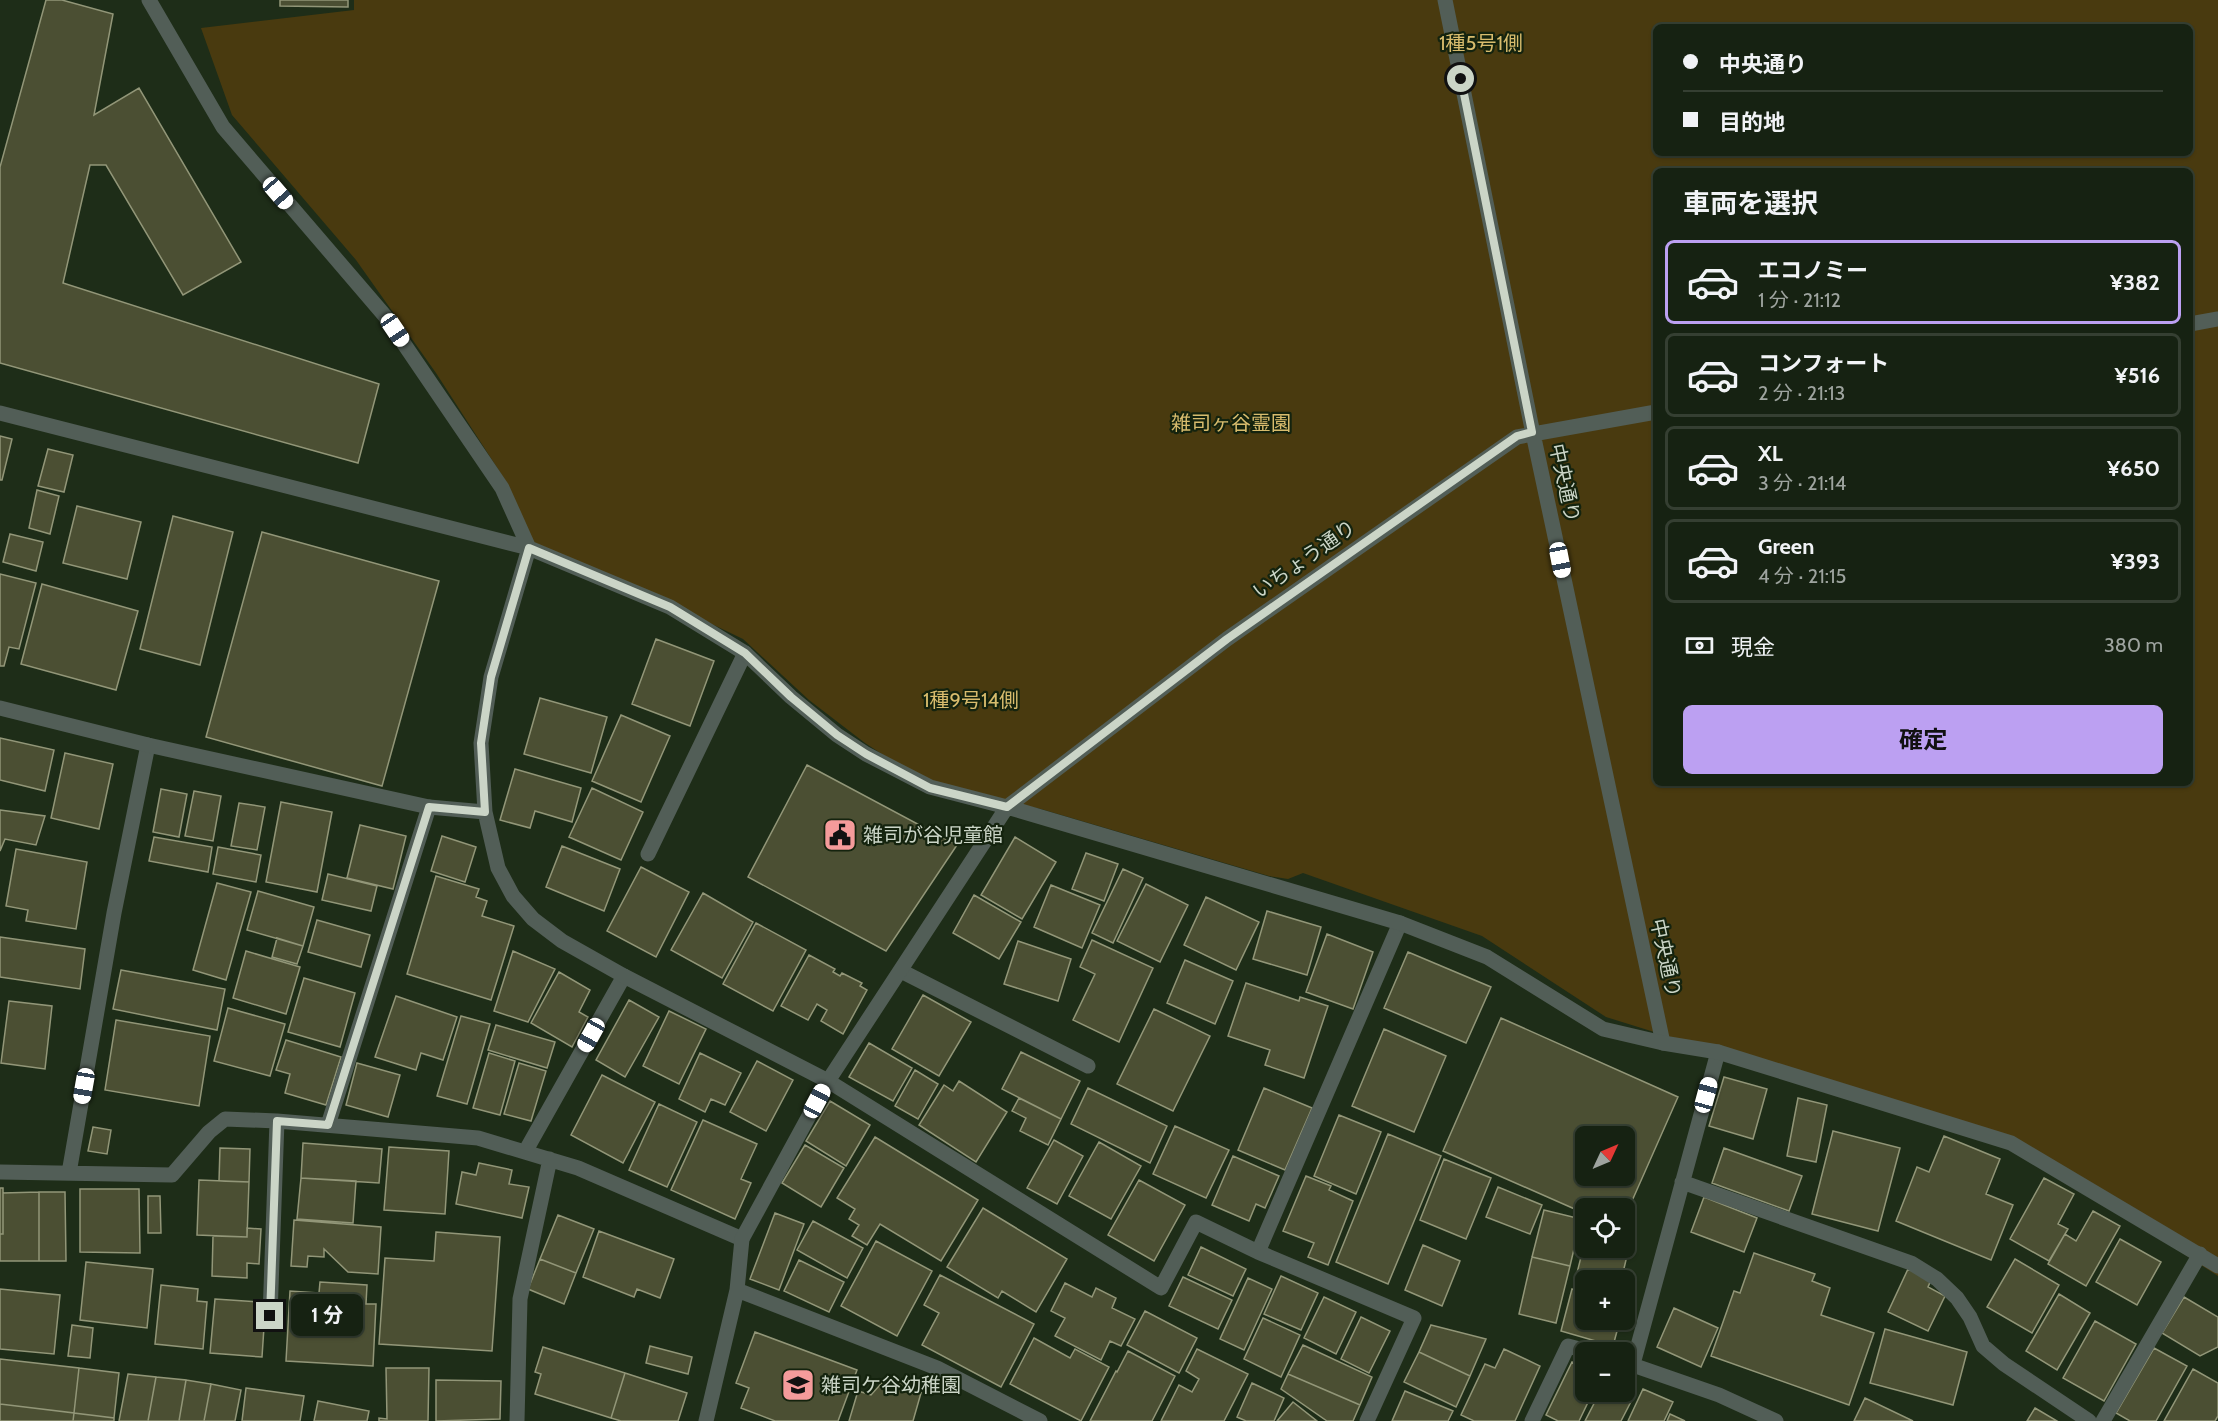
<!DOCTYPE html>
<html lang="ja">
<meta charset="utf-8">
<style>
body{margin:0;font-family:Cabin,"Noto Sans JP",sans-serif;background:#232f20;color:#f1f3f6;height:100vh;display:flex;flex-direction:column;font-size:22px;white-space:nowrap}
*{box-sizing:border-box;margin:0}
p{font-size:20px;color:#9ea49f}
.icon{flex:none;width:33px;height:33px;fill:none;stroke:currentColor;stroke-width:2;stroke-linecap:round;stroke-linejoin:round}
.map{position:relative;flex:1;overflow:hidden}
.side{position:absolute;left:1653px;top:168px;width:540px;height:618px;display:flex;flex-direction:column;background:#162212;border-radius:9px;box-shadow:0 2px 4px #0004,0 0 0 2px #353f32}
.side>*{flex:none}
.guide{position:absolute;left:1653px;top:24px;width:540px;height:132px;border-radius:9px;box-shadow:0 2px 4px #0004,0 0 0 2px #353f32;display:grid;align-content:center;height:132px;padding:0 30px;background:#162212}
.needle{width:39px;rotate:46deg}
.fabs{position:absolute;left:1575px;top:1126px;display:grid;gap:12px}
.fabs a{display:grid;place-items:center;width:60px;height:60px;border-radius:9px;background:#162212;box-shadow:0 2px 4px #0004,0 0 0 2px #353f32;font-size:30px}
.end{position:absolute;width:27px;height:27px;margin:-14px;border:8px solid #cbd5c7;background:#111;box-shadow:0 0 0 3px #111}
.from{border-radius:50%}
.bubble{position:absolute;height:42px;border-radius:9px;background:#162212;box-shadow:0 2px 4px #0004,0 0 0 2px #353f32;font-size:20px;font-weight:700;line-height:42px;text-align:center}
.car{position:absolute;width:18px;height:36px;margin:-18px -9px;border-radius:8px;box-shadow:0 0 4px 2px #0007;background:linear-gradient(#fff 24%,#345 0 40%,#fff 0 76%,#345 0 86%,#fff 0)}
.guide b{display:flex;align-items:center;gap:21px;height:57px;font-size:22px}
.guide b+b{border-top:2px solid #353f32}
.guide i{width:15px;height:15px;background:#f1f3f6}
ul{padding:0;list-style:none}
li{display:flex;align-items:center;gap:18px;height:84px;margin:0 12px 9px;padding:0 18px;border:3px solid #353f32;border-radius:9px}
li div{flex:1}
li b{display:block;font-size:22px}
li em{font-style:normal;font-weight:700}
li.on{border-color:#bca0f2}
li>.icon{width:54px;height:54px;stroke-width:1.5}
h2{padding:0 30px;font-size:27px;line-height:72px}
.pay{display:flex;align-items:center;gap:15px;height:66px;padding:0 30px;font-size:22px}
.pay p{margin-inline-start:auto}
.primary-button{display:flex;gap:12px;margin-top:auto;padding:12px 30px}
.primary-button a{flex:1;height:69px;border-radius:9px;background:#bca0f2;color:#111;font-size:24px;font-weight:700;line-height:69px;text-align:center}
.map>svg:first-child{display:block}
.green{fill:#493a0f;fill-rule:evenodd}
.building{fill:#4b4f33;stroke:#929678;stroke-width:1.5;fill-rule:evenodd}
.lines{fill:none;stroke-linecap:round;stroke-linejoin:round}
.service{stroke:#525e57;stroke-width:15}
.minor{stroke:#525e57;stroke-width:15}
.route{stroke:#cbd5c7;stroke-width:8}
.labels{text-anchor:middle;stroke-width:4.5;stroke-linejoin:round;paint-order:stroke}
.park-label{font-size:20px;fill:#d8bc6d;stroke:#14230e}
.street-label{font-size:20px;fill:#cbd5c7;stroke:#14230e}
.poi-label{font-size:20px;fill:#cbd5c7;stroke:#14230e;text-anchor:start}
</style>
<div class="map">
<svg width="2218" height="1421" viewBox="0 0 2218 1421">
<rect width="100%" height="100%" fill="#1e2d18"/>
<path class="green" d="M354,0h1864v1276l-207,-133 -405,-126 -124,-81 -179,-63 -15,6 -19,-3 -228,-67 -110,-23 -66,-43 -56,-43 -66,-61 -100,-48 -110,-49 -26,-59 -71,-110 -80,-113 -124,-145 -31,-87 153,-18zM1656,27h534v126h-534zM1656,171h534v612h-534z"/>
<path class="building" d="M46,0h16l51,14 -19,101 45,-27 102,174 -58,33 -77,-130h-16l-27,118 316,101 -21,79 -358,-100v-196z
M280,0h68v7l-68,-1z
M0,436l12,3 -10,41h-2z
M48,449l25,6 -9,37 -26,-6z
M37,490l22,6 -9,38 -21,-6z
M77,506l64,16 -14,57 -64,-16z
M173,516l60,16 -33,133 -60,-16z
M262,532l177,49 -57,205 -176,-49z
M10,534l33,8 -7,29 -33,-9z
M0,574l36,9 -17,66 -10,-2 -5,19h-4z
M42,584l96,27 -22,79 -95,-26z
M656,639l58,22 -24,65 -58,-22z
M540,698l67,19 -16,56 -67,-19z
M621,715l49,21 -29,66 -49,-21z
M0,738l54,12 -9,41 -45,-11z
M65,753l48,11 -14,65 -48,-11z
M807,765l150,80 -71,106 -138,-74z
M515,769l66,19 -9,34 -37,-11 -5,17 -30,-8z
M592,788l51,24 -22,48 -52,-23z
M161,789l26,5 -8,43 -26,-5z
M194,791l27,5 -8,45 -28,-5z
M281,802l51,10 -15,80 -51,-10z
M239,803l26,4 -8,43 -26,-4z
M0,810l45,6 -9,29 -31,-6 -5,12z
M360,825l46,11 -13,53 -46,-11z
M442,836l34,11 -11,35 -34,-11z
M154,837l58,10 -4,25 -59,-11z
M1015,837l41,25 -34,57 -41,-24z
M562,846l58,23 -16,42 -58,-24z
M218,847l43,8 -5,27 -43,-8z
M16,849l71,13 -11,67 -50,-8 2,-11 -22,-4z
M1086,853l32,11 -14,37 -32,-12z
M641,867l48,25 -33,65 -49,-26z
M1123,869l20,9 -30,65 -21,-10z
M328,874l49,12 -6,25 -49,-11z
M436,876l43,13 -3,8 11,4 -5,15 32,10 -23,74 -84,-26z
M217,883l34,9 -25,88 -33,-10z
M1146,884l42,21 -28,57 -43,-21z
M1051,885l49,20 -18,43 -48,-21z
M258,891l56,16 -11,39 -56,-16z
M703,893l50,29 -31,56 -51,-28z
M974,895l47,27 -22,37 -46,-26z
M1206,897l53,25 -23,48 -52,-25z
M1267,911l54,16 -14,48 -54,-16z
M317,920l53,15 -9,32 -53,-15z
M756,923l50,27 -33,61 -50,-27z
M1327,934l46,18 -20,57 -47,-17z
M0,937l85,12 -5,40 -80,-12z
M277,938l26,8 -6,18 -25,-7z
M1092,940l61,28 -34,74 -46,-22 22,-46 -15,-7z
M1018,941l53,18 -13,42 -54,-17z
M246,951l54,16 -14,47 -53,-16z
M513,951l42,18 -27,53 -34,-11z
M1408,952l83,35 -25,56 -82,-35z
M809,955l26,14 -2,3 7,4 2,-3 20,10 -2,3 7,4 -24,44 -22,-13 6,-11 -10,-6 -9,16 -27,-14z
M1185,960l48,21 -18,43 -48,-21z
M121,970l104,19 -8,41 -104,-21z
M559,972l31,18 -11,22 9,5 -16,30 -41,-24z
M304,978l51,15 -15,54 -52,-15z
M1246,983l53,18 1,-4 28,9 -24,72 -39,-13 5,-15 -42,-14z
M923,995l48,27 -32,54 -47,-27z
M396,996l61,21 -14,43 -22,-7 -5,17 -41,-13z
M629,1000l30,17 -34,60 -29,-17z
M9,1001l43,5 -7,63 -44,-6z
M228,1008l57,16 -15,52 -56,-15z
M1154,1009l56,27 -37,75 -56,-27z
M669,1011l37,18 -27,55 -36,-18z
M461,1016l29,8 -23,80 -30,-8z
M1501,1018l177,79 -54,122v-10h-38v5l-143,-63zM1586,1137h38v39h-38z
M116,1020l94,16 -11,70 -94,-16z
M496,1025l59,17 -8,26 -59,-18z
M1384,1029l62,27 -32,76 -62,-26z
M286,1040l55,17 -15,48 -41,-12 5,-19 -14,-4z
M869,1043l43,25 -19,33 -44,-24z
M1021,1052l59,29 -19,38 -59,-30z
M489,1053l26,8 -15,54 -27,-7z
M700,1053l41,20 -16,32 -14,-6 -6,13 -26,-13z
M757,1061l36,19 -27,51 -36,-19z
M357,1063l43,12 -12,42 -42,-12z
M519,1063l27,8 -15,50 -27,-7z
M915,1070l23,14 -20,35 -23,-13z
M602,1075l53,27 -32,61 -52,-28z
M1724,1077l43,12 -14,50 -44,-13z
M959,1081l48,31 -31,50 -57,-37 25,-40 9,6z
M1088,1088l79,38 -17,37 -79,-39z
M1264,1088l48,20 -27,62 -47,-20z
M1019,1098l42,21 -13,26 -28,-14 6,-13 -14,-7z
M1798,1098l29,7 -11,57 -29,-6z
M830,1101l40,24 -24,41 -40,-25z
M659,1104l38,18 -30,65 -38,-17z
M1339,1115l42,17 -25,62 -42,-18z
M703,1120l54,24 -16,35 10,4 -16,36 -64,-29z
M1175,1126l54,24 -23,48 -53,-24z
M93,1127l18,3 -4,24 -19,-3z
M1833,1131l67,17 -22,83 -66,-17z
M1388,1134l53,22 -53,128 -52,-22z
M1944,1136l56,23 -14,35 27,11 -22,55 -95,-39 21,-54 12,5z
M875,1137l103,63 -37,61 -61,-37 -13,21 -15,-9 7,-11 -10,-6 6,-10 -18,-11z
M1054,1140l29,16 -26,48 -30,-16z
M1099,1142l42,24 -30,53 -42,-23z
M303,1143l79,6 -3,34 -78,-5z
M805,1145l39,23 -23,39 -39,-24z
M389,1147l60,4 -4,63 -61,-4z
M220,1148l30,1 -1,33 -30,-1z
M1724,1148l78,28 -13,35 -77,-28z
M1233,1156l46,20 -14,32 -9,-4 -7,17 -37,-16z
M1444,1159l47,19 -25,61 -46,-19z
M479,1163l33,7 -3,14 20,3 -7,31 -66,-14 6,-32 14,3z
M1306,1176l25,10 -2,4 24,11 -25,64 -20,-8 6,-14 -31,-12z
M301,1178l55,3 -3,42 -56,-4z
M2044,1178l30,16 -16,30 10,5 -19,32 -39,-22z
M199,1180l50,2 -2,55 -50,-2z
M1139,1180l46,25 -31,56 -46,-26z
M1498,1187l44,18 -12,29 -44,-17z
M0,1188h3v46h-3z
M80,1189h59l1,64 -60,-1z
M39,1192h26l1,69h-27z
M39,1192v69h-39v-27h3v-41z
M148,1196h12l1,37h-13z
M1704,1197l53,21 -13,34 -53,-20z
M983,1208l84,51 -31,53 -34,-21 -4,7 -51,-31z
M1544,1210l37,9 -11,47 -38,-9z
M2093,1211l27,15 -34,60 -38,-22 17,-30 11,7z
M775,1213l29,11 -25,66 -29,-11z
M558,1215l36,14 -18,44 -36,-14z
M294,1220l87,7 -3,47 -30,-2 -24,-23v8l-16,-1 -1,11 -16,-1z
M813,1221l50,27 -16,30 -50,-28z
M247,1228l14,1 -2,35 -12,-1v15l-35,-2 1,-40 34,1z
M599,1231l75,28 -14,39 -23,-9 -3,8 -51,-20z
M436,1232l64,5 -8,114 -113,-7 6,-86 49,3z
M1586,1237v11h38v-11l7,2 -10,42h-35v3l-11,-3z
M2120,1239l41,23 -24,43 -41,-23z
M876,1241l56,30 -35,65 -56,-30z
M1423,1245l37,16 -18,45 -37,-16z
M1201,1247l45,22 -13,27 -45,-21z
M1754,1253l61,21 -3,7 18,7 -9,27 53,18 -25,72 -138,-49 23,-65 6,2z
M1532,1257l38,9 -14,57 -37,-9z
M540,1259l36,14 -12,31 -36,-15z
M2015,1259l44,26 -27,48 -45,-26z
M799,1260l45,22 -15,30 -45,-21z
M86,1262l67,7 -6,59 -67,-8z
M1908,1269l23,11 -3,7 17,9 -17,35 -40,-19z
M940,1275l94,49 -33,63 -79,-42 17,-32 -15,-8z
M1281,1276l37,17 -17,37 -37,-16z
M1183,1277l49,23 -14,29 -49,-23z
M1248,1278l24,11 -28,61 -24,-11z
M320,1282l47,3 -1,19h10l-3,62 -87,-5 4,-70 29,2z
M1065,1283l27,14 4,-9 20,10 -4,10 23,11 -14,27 -11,-5 -9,19 -46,-24 10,-18 -14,-7z
M161,1285l37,4 -1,12 10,1 -4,47 -48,-5z
M0,1289l60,6 -6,59 -54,-5z
M1572,1289l14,3v28h34l-7,26 -52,-15z
M2059,1294l31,19 -33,57 -31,-19z
M1324,1297l32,15 -20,42 -32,-16z
M2184,1297l34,20v30l-18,9 -38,-23z
M215,1299l43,3 -1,10h8l-3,45 -52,-4z
M1674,1308l44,20 -17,39 -44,-20z
M1145,1311l52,27 -18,35 -52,-28z
M1361,1317l29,14 -21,42 -28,-14z
M1263,1318l37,17 -19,42 -37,-18z
M2095,1321l41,23 -32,57 -41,-23z
M72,1325l21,3 -3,30 -22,-2z
M1431,1325l55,14 -16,37 -51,-24z
M1885,1329l82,23 -14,53 -83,-22z
M755,1332l102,38 -19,51h-63l-34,-13 8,-20 -13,-5z
M1034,1338l36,20 5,-9 34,18 -28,54 -71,-37z
M1303,1345l69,32 -12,28 -72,-31z
M650,1346l42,11 -4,17 -42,-11z
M543,1347l82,26 -14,45 -76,-24 6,-20 -6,-2z
M2154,1348l33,18 -31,55h-26l-14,-8z
M1197,1349l51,25 -24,47h-63l18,-36 13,7 7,-13 -13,-8z
M1504,1349l36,17 -25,55h-41l-13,-6 24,-51 10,4z
M1128,1351l47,25 -23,45h-62l26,-50 1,1z
M1419,1352l51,24 -14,31 -52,-25z
M0,1359l79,9 -5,45 -74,-9z
M1572,1362l14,7v23h7l-14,29h-21l-12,-6z
M79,1368l40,5 -5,45 -40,-5z
M386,1368h43l-1,53h-49v-3l8,1z
M2193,1369l25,14v33l-3,5h-51z
M625,1373l62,20 -9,28h-57l-10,-3z
M128,1374l28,3 -8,44h-29z
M1288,1374l72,31 -7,16h-26l-46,-32z
M888,1376l35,10 -10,35h-64l9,-30 13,4z
M156,1377l30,3 -7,41h-31z
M186,1380l25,4 -7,37h-25z
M436,1380l65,1 -1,38 -64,2z
M1252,1383l32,15 -10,23h-28l-9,-4z
M211,1384l30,6 -6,31h-31z
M1624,1387l12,5 -15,29h-36l15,-29h24z
M246,1388l58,8 -4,25h-58z
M1643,1389l30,13 -9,19h-36z
M1405,1391l48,20 -5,10h-56z
M1865,1398l48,23h-59z
M318,1401l51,10 -2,10h-53z
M1293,1402l24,19h-40z
M0,1404l74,9 -1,8h-73z
M2035,1408l22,13h-30z
M74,1413l40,5v3h-41z
M1670,1414l15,7h-18z"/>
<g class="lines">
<path class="service" d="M1445,0l86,424 132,619
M2190,324l28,-5
M1007,807l220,-168 290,-202 139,-25
M648,854l97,-201
M901,971l187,95
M828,1081l333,207 35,-66 62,30 156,66 -47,103
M328,1125l101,-318
M525,1152l99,-176
M0,1172l172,3 37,-43 16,-13 52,2 201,17 100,30 164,71
M69,1173l45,-260 34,-168
M1682,1182l229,81 26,16 20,19 13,19 13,29 21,18 85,57
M1258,1252l142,-329
M270,1316l7,-195
M1624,1362l95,33 57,26
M1633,1364l85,-312
M517,1421l3,-122 30,-140
M1532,1421l36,-75 26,7"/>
<path class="minor" d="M149,0l74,127 162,189 117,172 27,60 -38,129 -10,66 4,69 13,56 15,28 20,23 29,22 62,35 204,105
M0,413l529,135 141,59 75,46 46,44 46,38 29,19 64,33 77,20 393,116 87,34 116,72 60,14 55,9 293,91 207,123
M0,708l148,37 281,62 56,5
M737,1290l200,78 103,53
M706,1421l31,-131 5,-51 86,-158 179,-274
M2103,1421l97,-167"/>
</g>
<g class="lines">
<path class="route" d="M270,1316l7,-195 51,4 101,-318 56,5 -4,-69 10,-66 38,-129 141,59 75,46 46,44 46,38 29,19 64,34 77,19 220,-168 290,-203 15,-4 -71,-353"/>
</g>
<defs>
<symbol id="civic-square" viewBox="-11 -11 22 22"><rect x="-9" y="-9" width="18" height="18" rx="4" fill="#f59b9b" stroke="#14230e"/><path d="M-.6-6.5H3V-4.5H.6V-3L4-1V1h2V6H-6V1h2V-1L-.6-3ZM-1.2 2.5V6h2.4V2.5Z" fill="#111"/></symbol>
<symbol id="school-square" viewBox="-11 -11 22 22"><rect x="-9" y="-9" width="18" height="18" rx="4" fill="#f59b9b" stroke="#14230e"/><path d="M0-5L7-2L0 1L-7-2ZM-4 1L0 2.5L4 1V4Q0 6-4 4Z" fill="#111"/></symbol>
</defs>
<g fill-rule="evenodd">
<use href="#civic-square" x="821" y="816" width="38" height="38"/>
<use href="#school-square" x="779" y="1366" width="38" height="38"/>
</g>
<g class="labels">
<g class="park-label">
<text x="1481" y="50">1種5号1側</text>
<text x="1231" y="430">雑司ヶ谷霊園</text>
<text x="971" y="707">1種9号14側</text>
</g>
<g class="street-label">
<text transform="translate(1565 483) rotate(78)" y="7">中央通り</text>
<text transform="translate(1304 559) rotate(-35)" y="7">いちょう通り</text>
<text transform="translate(1666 958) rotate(78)" y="7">中央通り</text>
</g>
<g class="poi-label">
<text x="863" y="842">雑司が谷児童館</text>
<text x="821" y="1392">雑司ケ谷幼稚園</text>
</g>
</g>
</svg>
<div class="fabs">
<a><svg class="needle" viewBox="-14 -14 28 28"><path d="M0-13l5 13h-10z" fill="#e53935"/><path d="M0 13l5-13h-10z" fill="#9ea49f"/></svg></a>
<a><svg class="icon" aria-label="locate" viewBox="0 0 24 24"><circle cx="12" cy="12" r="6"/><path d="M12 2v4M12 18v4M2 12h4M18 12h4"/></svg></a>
<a>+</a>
<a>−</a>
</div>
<i class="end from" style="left:1461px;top:79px"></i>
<i class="end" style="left:270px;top:1316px"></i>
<div class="bubble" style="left:291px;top:1294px;width:72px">1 分</div>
<i class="car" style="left:278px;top:193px;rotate:139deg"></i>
<i class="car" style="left:395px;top:330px;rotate:146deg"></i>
<i class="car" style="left:1560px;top:560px;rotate:169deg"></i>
<i class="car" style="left:591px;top:1035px;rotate:209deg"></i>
<i class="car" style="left:84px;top:1086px;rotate:190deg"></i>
<i class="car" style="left:1706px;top:1095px;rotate:15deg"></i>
<i class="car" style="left:817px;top:1101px;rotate:28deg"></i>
<div class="guide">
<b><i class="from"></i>中央通り</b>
<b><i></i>目的地</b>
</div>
<section class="side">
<h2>車両を選択</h2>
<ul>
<li class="on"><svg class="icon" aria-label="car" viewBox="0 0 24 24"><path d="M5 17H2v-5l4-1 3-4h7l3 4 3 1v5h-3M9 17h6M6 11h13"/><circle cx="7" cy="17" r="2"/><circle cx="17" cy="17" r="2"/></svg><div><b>エコノミー</b><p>1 分 · 21:12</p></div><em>¥382</em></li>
<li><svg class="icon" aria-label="car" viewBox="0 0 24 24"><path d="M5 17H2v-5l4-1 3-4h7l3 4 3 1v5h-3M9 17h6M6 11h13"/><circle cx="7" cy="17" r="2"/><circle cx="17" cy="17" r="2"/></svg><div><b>コンフォート</b><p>2 分 · 21:13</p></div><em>¥516</em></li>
<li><svg class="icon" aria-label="car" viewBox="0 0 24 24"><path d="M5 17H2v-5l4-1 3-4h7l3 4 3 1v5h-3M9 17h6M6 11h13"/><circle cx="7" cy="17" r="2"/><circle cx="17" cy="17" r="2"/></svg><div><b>XL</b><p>3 分 · 21:14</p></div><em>¥650</em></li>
<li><svg class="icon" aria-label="car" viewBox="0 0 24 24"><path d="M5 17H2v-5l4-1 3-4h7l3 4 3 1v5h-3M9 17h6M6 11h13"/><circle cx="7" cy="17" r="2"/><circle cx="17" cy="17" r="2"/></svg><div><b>Green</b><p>4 分 · 21:15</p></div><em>¥393</em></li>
</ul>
<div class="pay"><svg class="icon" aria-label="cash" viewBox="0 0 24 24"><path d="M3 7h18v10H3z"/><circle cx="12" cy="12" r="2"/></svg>現金<p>380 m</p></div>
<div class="primary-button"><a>確定</a></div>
</section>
</div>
